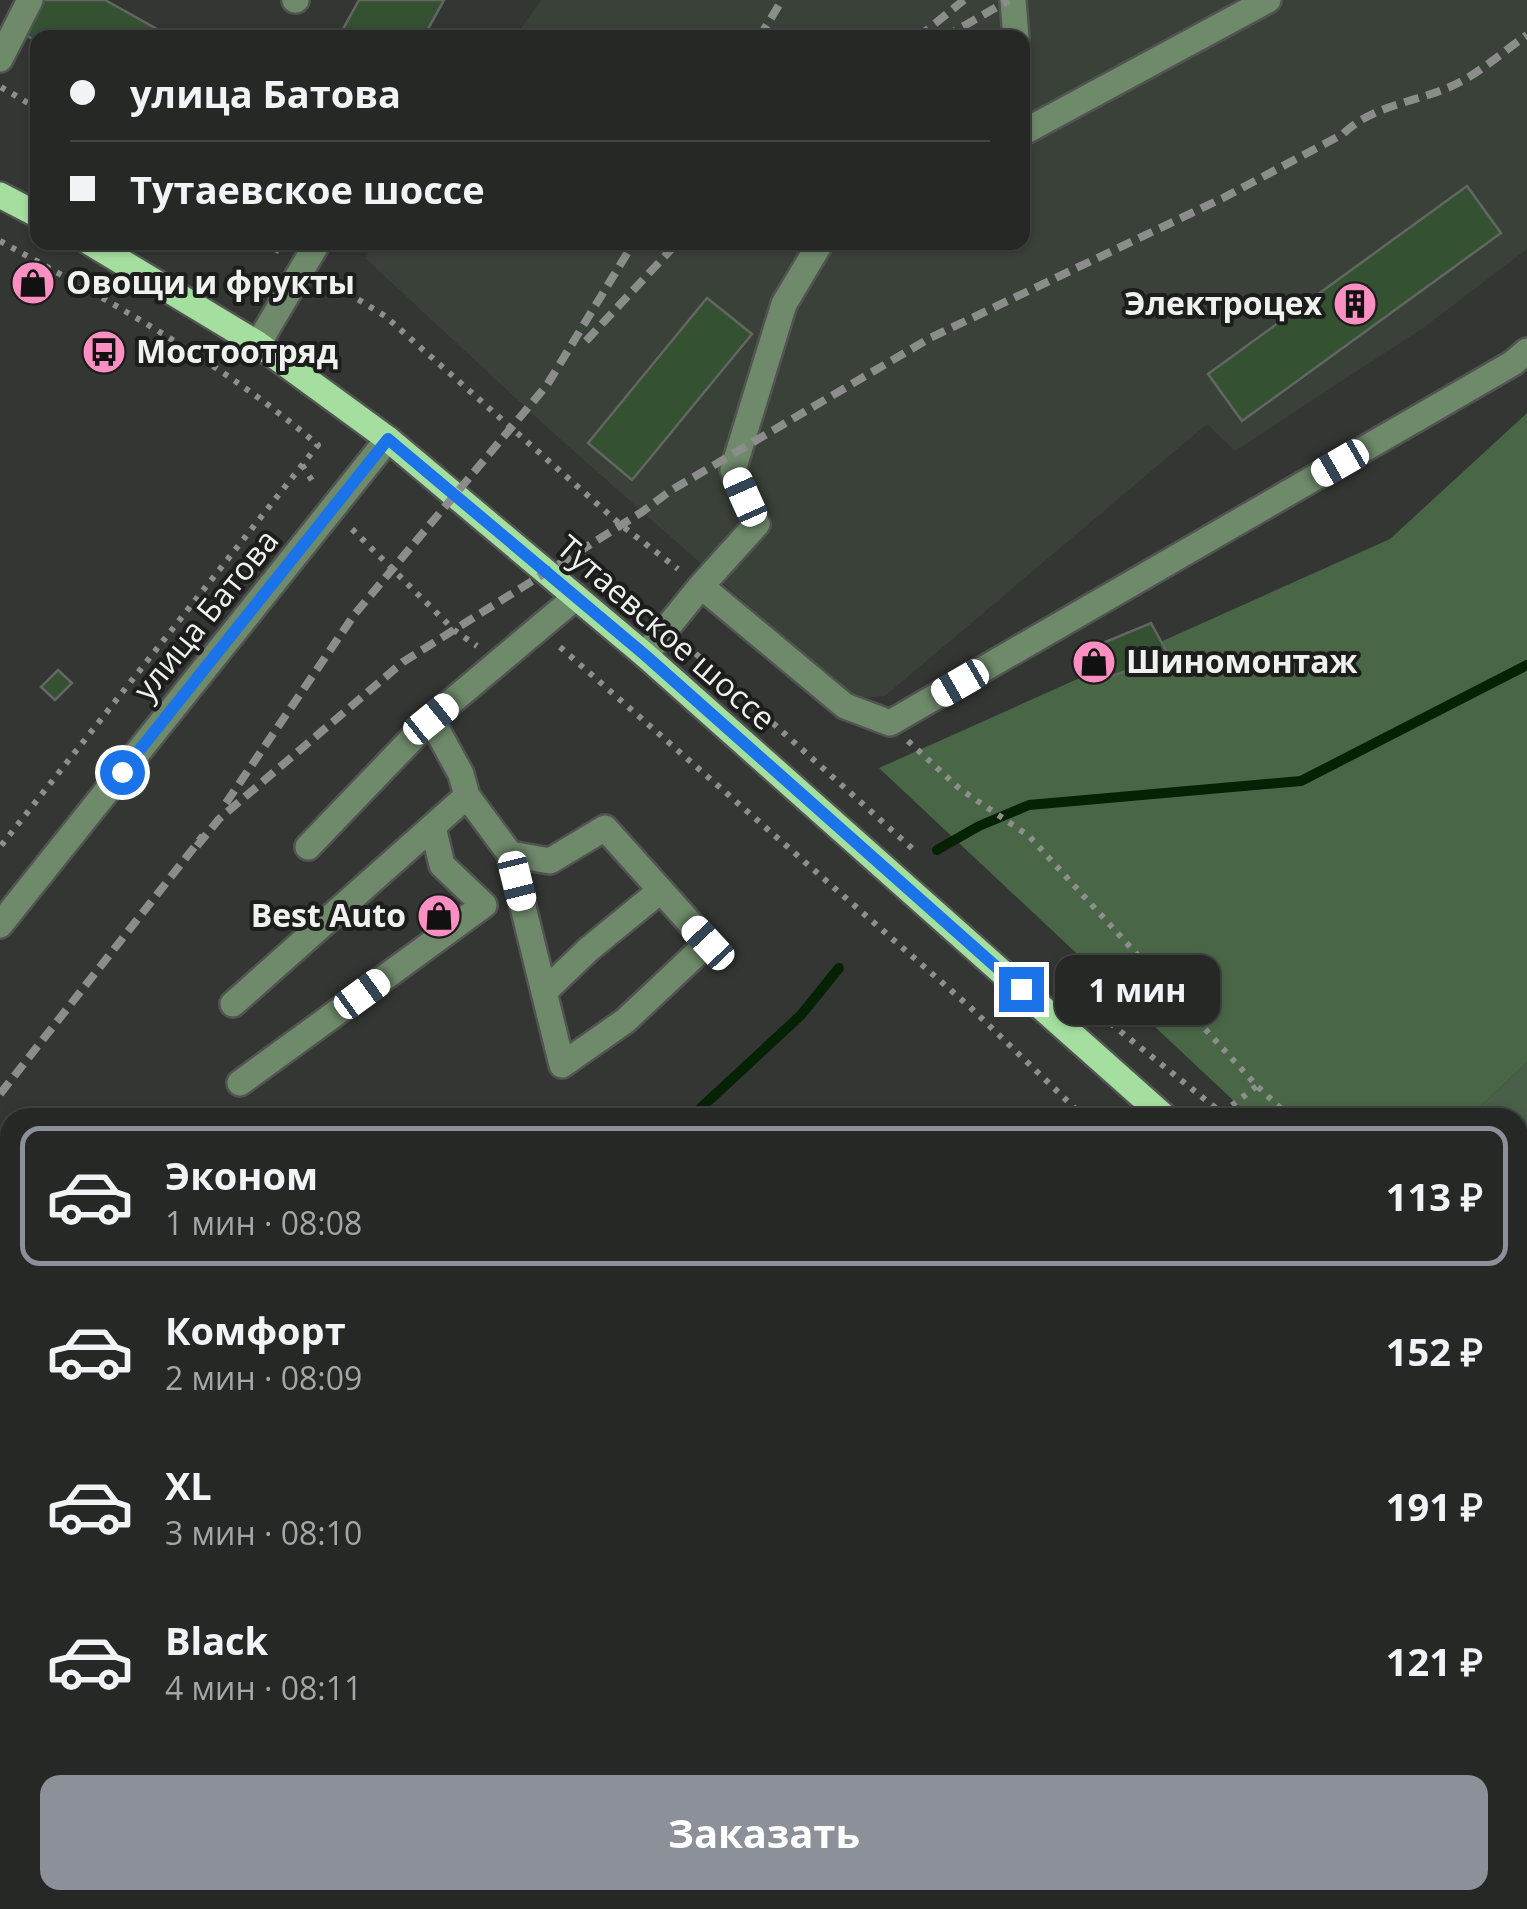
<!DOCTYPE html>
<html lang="ru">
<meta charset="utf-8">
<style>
body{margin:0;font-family:"Open Sans",sans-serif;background:#2e302e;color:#f1f3f6;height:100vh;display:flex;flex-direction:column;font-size:38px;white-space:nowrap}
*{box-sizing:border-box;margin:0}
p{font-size:32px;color:#a4a6a7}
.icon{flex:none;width:55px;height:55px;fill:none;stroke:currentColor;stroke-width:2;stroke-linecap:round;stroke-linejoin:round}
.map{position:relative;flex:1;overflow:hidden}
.drawer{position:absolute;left:0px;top:1108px;width:1528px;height:802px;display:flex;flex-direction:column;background:#262826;border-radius:30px 30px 0 0;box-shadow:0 2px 8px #0004,0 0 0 2px #424443}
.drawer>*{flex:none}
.banner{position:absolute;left:30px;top:30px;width:1000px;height:220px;border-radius:20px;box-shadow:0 2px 8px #0004,0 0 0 2px #424443;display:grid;align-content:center;height:220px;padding:0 40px;background:#262826}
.end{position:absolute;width:45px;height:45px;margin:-22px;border:12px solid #1a73e8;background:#fff;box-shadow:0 0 0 5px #fff}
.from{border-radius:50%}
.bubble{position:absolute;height:70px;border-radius:20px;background:#262826;box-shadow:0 2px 8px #0004,0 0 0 2px #424443;font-size:32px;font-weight:700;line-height:70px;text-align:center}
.car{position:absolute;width:30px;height:60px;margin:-30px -15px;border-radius:12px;box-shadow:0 0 8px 2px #0007;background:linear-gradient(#fff 24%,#345 0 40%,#fff 0 76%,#345 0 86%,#fff 0)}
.banner b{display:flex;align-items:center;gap:35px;height:95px;font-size:38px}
.banner b+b{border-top:2px solid #424443}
.banner i{width:25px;height:25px;background:#f1f3f6}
ul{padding:18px 0 0;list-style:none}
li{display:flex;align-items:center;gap:30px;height:140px;margin:0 20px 15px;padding:0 20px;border:5px solid transparent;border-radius:20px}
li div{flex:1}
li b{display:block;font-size:38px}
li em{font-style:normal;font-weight:700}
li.on{border-color:#8c9099}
li>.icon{width:90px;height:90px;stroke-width:1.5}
.button{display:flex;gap:20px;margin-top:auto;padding:20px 40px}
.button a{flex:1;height:115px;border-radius:20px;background:#8c9099;color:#fff;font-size:40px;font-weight:700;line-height:115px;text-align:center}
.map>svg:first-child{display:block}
.built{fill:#3a4139}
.green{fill:#495f47}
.forest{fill:#496746}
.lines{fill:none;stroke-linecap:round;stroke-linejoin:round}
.stream{stroke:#062204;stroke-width:10}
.building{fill:#345131;stroke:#636662;stroke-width:2.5}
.minor-casing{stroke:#515451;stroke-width:30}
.major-casing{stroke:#515451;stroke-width:30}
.path{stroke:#8d8f8c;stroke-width:6;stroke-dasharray:5 8;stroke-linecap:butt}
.minor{stroke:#6f8a6b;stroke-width:25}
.major{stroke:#a5df9f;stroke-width:25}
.rail{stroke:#8b8d8a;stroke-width:8;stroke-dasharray:15 8;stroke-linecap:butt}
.route{stroke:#1a73e8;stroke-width:12}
.labels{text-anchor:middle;stroke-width:8;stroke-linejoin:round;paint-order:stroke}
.poi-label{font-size:32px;font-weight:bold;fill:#eff1ee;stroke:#1c1d1c;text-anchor:start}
.street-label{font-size:32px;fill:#eff1ee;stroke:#1c1d1c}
</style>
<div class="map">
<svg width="1527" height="1909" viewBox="0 0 1527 1909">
<rect width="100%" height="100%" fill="#333633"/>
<path class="built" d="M541,0h986v249l-101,77 -191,125 -28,-27 -322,272 -31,3 -304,-269 -185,-172 10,-16h647v-204l-507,-1z
M439,1900h49l-8,9h-49z"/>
<path class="green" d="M1527,1062v267l-9,-7v-204l-49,-1z"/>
<path class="forest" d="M1527,413v649l-58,55h-218l-372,-349 511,-229z"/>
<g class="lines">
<path class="stream" d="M937,850l42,-24 50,-21 272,-24 226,-116
M690,1118l111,-103 38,-47"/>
</g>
<path class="building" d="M35,0h70l68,38h-135v4l-20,-11z
M359,0h85l-21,38h-85z
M1467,186l34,47 -259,188 -34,-47z
M707,298l45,36 -120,146 -44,-37z
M1151,623l18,33 -77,27 -13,-30z
M58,670l14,13 -17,17 -14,-13z
M1527,1843v33l-9,-9v-13z
M1527,1878v31h-26l7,-9h10v-11z
M863,1900h91l-8,9h-91z"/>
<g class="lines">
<defs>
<path id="minor" d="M295,0h1
M1013,0l3,38
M0,59l30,-59
M1022,133l246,-133
M258,344l60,-102
M701,586l56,-62 -24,-54 51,-166 37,-62
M645,655l56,-69 144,120 45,17 623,-360 14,-12
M431,719l30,55 6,22 43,58 52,211 63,-44 83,-78 -103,-115 -55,33 -40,-7
M308,847l123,-128 145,-122
M0,925l388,-486
M544,992l45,-43 71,-58
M233,1004l234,-208
M240,1083l244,-178 -42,-40 -9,-38
M1518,1738l9,-11
M540,1909l8,-9
M783,1909l9,-9
M1007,1909l8,-9"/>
<path id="major" d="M0,195l38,20
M89,242l169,102 130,95 257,216 521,463
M1518,1435l9,9"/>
</defs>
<use href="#minor" class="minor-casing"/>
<use href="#major" class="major-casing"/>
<path class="path" d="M1,87l37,22
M0,241c111,61 221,121 318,204l-318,402
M264,242l16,10
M325,279l60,37 236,209 57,44
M302,465l13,20
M352,529l102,101 23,16
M686,645l229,206
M560,647l410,360 115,111
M908,741l52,48 69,47 228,250 34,32
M1100,1015l122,98 35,-27
M1518,1326l9,8
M1518,1595l9,8
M1467,1909l1,-9"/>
<use href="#minor" class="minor"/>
<use href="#major" class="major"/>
<path class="rail" d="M759,38l23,-38
M917,38l47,-38
M943,38l66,-38
M586,341l92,-99
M226,803l128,-188 193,-230 87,-143
M197,846l22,-27 184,-157 239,-150 28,-21 260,-153 293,-140 120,-64c30,-30 77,-32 113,-50 25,-12 48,-33 71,-49
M0,1094l203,-258"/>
</g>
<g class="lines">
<path class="route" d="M122,772l266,-333 257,216 376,334"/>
</g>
<defs>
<symbol id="shop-disc" viewBox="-11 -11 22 22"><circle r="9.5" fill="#fc8fc1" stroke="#1c1d1c"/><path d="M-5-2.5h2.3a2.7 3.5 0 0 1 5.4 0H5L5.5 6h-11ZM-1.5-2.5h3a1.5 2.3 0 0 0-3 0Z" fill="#111"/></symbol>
<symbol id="building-disc" viewBox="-11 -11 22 22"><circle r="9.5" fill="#fc8fc1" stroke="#1c1d1c"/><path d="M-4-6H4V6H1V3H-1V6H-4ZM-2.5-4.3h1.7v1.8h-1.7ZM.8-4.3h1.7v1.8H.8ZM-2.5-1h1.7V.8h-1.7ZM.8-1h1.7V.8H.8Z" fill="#111"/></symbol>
<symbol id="bus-disc" viewBox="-11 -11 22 22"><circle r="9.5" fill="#fc8fc1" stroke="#1c1d1c"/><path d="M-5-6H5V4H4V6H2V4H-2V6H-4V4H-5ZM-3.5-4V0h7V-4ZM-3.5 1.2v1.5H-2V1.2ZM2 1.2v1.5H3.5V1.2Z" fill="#111"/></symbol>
</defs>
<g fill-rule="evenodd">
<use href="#shop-disc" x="8" y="258" width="50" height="50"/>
<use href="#building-disc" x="1330" y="279" width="50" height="50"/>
<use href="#bus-disc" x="79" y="327" width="50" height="50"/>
<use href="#shop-disc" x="1069" y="637" width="50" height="50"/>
<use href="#shop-disc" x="414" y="891" width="50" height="50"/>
</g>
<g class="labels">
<g class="poi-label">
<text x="66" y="294">Овощи и фрукты</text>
<text x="1322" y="315" text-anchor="end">Электроцех</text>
<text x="136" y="363">Мостоотряд</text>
<text x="1126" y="673">Шиномонтаж</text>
<text x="406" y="927" text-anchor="end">Best Auto</text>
</g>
<g class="street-label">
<text transform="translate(206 615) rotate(-51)" y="11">улица Батова</text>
<text transform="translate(666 633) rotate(41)" y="11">Тутаевское шоссе</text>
</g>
</g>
</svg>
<i class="end from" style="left:122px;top:772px"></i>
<i class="end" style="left:1021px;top:989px"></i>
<div class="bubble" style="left:1055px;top:955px;width:165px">1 мин</div>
<i class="car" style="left:1340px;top:463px;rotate:240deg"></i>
<i class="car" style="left:745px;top:497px;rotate:336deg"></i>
<i class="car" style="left:960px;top:683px;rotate:240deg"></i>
<i class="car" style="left:431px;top:719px;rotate:51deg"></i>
<i class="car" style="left:517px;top:881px;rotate:166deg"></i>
<i class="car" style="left:708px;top:943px;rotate:317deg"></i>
<i class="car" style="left:362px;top:994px;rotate:54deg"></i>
<div class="banner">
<b><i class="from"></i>улица Батова</b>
<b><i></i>Тутаевское шоссе</b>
</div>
<section class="drawer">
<ul>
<li class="on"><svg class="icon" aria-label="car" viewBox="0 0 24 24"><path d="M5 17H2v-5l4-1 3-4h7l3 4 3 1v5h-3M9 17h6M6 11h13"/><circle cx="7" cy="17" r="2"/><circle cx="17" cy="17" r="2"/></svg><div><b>Эконом</b><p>1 мин · 08:08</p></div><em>113 ₽</em></li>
<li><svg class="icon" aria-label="car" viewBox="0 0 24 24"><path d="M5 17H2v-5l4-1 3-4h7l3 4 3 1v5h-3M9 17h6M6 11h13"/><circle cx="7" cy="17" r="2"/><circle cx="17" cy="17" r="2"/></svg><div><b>Комфорт</b><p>2 мин · 08:09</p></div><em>152 ₽</em></li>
<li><svg class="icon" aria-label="car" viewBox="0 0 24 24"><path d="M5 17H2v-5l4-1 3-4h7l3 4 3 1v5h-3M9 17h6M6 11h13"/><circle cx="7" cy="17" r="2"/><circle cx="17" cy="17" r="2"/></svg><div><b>XL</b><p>3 мин · 08:10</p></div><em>191 ₽</em></li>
<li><svg class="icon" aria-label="car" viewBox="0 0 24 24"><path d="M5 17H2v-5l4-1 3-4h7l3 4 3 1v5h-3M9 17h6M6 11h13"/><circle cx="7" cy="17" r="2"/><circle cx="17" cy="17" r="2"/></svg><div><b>Black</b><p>4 мин · 08:11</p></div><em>121 ₽</em></li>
</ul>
<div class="button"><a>Заказать</a></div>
</section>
</div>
